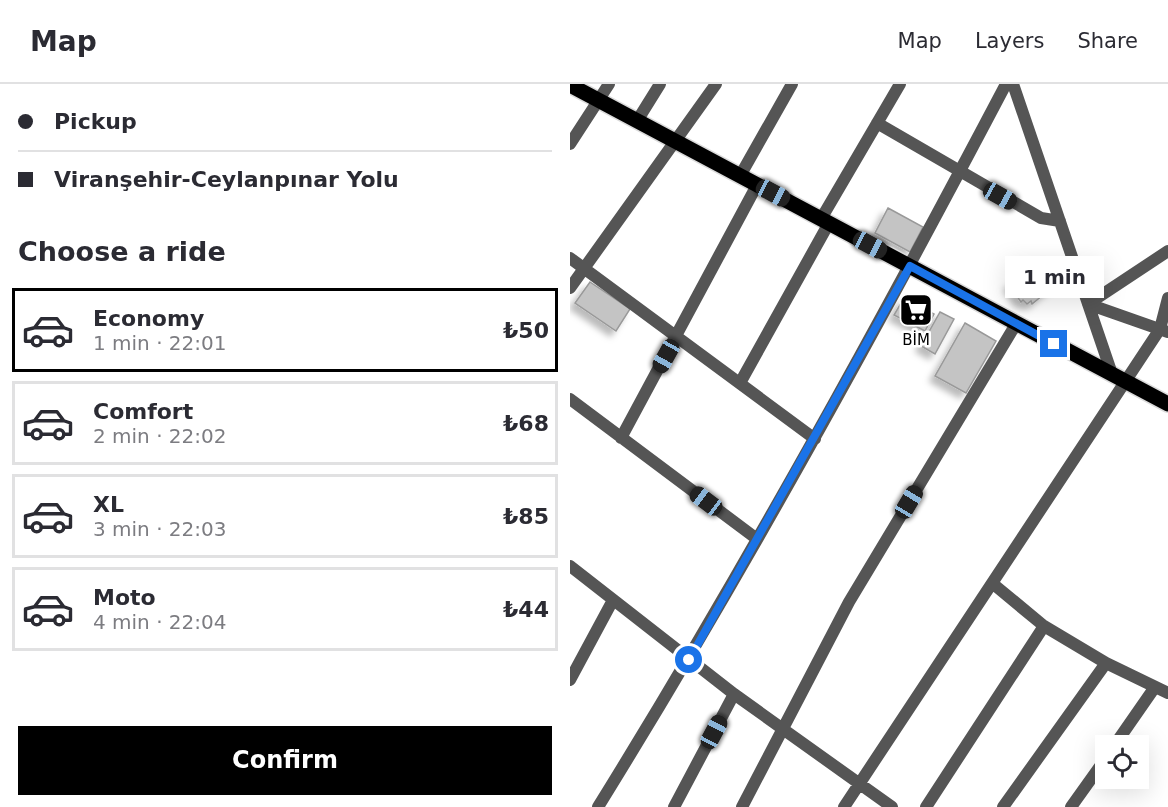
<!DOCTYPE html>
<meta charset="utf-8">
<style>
body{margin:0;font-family:"DejaVu Sans",sans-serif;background:#f7f7f7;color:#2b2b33;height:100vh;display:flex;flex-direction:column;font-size:22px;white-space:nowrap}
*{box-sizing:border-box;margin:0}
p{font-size:20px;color:#7c7c81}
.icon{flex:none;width:33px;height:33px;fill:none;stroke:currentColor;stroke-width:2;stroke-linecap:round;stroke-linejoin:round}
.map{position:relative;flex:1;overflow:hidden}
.panel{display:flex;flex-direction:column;background:#fff;width:570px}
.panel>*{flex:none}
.guide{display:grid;align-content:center;height:132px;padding:0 18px;background:#fff}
.tools{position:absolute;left:525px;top:651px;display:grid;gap:12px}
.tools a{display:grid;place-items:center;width:54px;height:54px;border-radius:0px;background:#fff;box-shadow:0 6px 24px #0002;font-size:30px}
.end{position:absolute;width:27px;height:27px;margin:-14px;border:8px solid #1a73e8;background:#fff;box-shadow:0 0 0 3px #fff}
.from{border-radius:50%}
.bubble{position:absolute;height:42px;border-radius:0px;background:#fff;box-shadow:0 6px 24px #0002;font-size:20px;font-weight:800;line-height:42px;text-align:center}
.car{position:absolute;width:18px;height:36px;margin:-18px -9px;border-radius:8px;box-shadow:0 0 4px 2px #0007;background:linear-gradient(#222 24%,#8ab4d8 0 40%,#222 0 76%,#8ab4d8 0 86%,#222 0)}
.guide b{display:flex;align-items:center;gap:21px;height:57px;font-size:22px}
.guide b+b{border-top:2px solid #e1e1e2}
.guide i{width:15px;height:15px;background:#2b2b33}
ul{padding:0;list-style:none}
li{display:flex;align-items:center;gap:18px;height:84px;margin:0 12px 9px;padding:0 6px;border:3px solid #e1e1e2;border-radius:0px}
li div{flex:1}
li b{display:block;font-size:22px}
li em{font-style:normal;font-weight:800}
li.selected{border-color:#000}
li>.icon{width:54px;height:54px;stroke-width:1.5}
h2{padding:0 18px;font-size:27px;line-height:72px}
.action{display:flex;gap:12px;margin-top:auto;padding:12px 18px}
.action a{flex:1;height:69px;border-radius:0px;background:#000;color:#fff;font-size:24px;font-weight:800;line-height:69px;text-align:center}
header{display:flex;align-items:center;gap:36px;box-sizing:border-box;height:84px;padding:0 30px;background:#fff;border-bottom:2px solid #e1e1e2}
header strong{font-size:28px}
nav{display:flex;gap:33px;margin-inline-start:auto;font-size:21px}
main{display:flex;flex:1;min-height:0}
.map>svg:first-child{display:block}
.building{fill:#c4c4c4;stroke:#999;stroke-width:1.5;filter:url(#shadow)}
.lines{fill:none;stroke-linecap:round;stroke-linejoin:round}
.primary-casing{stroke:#dbdbdb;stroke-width:18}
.minor{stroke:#555;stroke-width:12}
.primary{stroke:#000;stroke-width:15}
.route{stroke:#1a73e8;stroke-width:8}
.labels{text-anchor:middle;stroke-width:5;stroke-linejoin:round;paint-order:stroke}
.poi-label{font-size:15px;fill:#000;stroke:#fff}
</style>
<header>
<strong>Map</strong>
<nav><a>Map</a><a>Layers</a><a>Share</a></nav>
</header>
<main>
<section class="panel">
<div class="guide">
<b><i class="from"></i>Pickup</b>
<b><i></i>Viranşehir-Ceylanpınar Yolu</b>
</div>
<h2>Choose a ride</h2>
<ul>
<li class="selected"><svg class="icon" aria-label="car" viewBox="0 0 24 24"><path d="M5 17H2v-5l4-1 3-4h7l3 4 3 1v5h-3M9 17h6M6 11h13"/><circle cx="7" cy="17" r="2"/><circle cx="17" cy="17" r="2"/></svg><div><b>Economy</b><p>1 min · 22:01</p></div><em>₺50</em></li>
<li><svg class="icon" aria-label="car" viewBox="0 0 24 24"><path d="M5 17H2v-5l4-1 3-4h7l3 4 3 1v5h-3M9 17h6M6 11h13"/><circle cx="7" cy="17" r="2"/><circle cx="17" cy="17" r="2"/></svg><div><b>Comfort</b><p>2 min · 22:02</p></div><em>₺68</em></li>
<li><svg class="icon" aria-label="car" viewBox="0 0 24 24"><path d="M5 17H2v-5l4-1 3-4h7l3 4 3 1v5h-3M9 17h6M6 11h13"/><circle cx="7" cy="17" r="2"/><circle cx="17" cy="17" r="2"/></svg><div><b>XL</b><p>3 min · 22:03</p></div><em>₺85</em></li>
<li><svg class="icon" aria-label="car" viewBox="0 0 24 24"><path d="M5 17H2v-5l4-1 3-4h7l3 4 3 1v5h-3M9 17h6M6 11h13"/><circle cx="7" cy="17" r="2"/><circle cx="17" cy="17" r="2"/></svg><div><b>Moto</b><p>4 min · 22:04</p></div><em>₺44</em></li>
</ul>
<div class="action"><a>Confirm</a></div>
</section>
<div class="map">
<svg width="598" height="723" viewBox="0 0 598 723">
<defs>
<filter id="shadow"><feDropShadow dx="-5.5" dy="5.5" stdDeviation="3" flood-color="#0004"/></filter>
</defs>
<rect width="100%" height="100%" fill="#fff"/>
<path class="building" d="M318,124l35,19 -13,25 -35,-19z
M479,173l15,15 -3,3 3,3 -32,26 -1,-3 -4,3 -4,-4 -2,2 -12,-17z
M20,198l40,27 -14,22 -41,-28z
M334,214l30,16 -9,17 -31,-16z
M370,228l14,7 -19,35 -14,-8z
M395,239l31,18 -30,52 -31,-17z"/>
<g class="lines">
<defs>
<path id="primary" d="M0,1l598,319"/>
</defs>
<use href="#primary" class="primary-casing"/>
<path class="minor" d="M443,0l99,290
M67,37l23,-37
M307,39l164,95 19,3
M0,60l39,-60
M170,92l52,-92
M251,135l79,-135
M0,174l245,181
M0,204l146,-204
M518,220l80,-53
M518,220l80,28
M170,299l89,-160
M0,315l187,140
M51,354l136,-253
M0,482l164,128 158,113
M422,499l52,43 62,37 62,30
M0,596l43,-80
M544,662l41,-59
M28,723c146,-236 279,-478 408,-723
M104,723l60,-113
M172,723l107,-205 167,-278
M274,723l316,-478 8,-31
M356,723l118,-181
M433,723l103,-144
M501,723l35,-49"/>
<use href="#primary" class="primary"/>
</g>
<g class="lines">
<path class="route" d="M119,576l221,-394 144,78"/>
</g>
<defs>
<symbol id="supermarket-square" viewBox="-11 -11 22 22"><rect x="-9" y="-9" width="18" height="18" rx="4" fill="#000" stroke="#fff"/><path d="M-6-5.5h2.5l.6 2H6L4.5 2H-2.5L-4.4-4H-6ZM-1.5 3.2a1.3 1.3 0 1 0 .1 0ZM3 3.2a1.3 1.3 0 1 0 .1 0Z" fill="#fff"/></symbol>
</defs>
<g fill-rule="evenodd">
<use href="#supermarket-square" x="327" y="207" width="38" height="38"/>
</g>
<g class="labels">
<g class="poi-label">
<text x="346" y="261">BİM</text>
</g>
</g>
</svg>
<div class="tools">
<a><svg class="icon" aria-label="locate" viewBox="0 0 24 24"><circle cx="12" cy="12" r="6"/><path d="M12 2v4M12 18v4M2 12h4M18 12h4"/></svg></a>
</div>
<i class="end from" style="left:119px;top:576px"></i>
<i class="end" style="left:484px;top:260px"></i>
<div class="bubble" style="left:435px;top:172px;width:99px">1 min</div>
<i class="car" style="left:203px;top:109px;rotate:118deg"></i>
<i class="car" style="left:430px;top:112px;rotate:119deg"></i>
<i class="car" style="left:300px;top:161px;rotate:118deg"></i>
<i class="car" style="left:96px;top:272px;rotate:209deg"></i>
<i class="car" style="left:136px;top:417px;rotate:307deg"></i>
<i class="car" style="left:339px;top:418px;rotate:31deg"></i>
<i class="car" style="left:144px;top:648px;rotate:28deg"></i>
</div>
</main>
